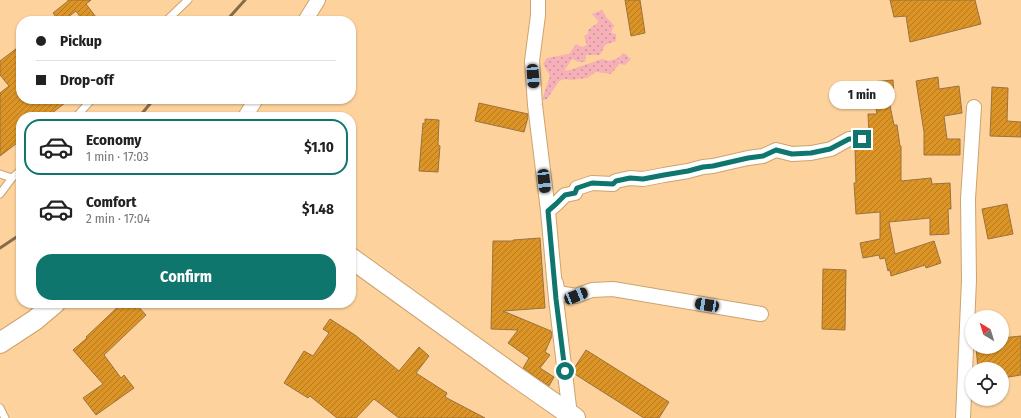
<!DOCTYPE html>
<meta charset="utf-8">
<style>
body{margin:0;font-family:"Fira Sans Condensed",sans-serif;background:#f2f2f2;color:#222;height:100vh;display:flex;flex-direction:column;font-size:15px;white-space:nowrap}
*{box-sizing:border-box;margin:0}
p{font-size:13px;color:#767676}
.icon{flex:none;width:22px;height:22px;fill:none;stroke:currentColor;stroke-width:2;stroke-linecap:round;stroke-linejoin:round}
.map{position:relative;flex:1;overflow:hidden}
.sheet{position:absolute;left:16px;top:112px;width:340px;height:196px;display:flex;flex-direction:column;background:#fff;border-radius:16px;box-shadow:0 1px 3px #0004}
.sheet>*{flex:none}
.hud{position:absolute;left:16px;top:16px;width:340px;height:88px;border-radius:16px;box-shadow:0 1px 3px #0004;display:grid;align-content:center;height:88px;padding:0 20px;background:#fff}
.needle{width:26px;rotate:322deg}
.controls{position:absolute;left:965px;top:310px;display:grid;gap:8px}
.controls a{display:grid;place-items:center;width:44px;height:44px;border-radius:50%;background:#fff;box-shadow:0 1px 3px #0004;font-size:20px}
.end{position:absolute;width:18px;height:18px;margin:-9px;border:5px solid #0f766e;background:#fff;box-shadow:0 0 0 2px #fff}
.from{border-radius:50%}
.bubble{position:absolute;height:28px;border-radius:14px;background:#fff;box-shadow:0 1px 3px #0004;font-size:13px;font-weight:700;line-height:28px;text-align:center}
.car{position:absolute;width:12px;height:24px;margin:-12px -6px;border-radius:5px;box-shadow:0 0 3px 1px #0007;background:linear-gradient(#222 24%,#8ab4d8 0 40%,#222 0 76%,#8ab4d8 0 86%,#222 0)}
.hud b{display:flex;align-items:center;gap:14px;height:38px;font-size:15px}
.hud b+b{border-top:1px solid #e0e0e0}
.hud i{width:10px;height:10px;background:#222}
ul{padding:7px 0 0;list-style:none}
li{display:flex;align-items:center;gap:12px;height:56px;margin:0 8px 6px;padding:0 12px;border:2px solid transparent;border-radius:16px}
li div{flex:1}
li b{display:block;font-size:15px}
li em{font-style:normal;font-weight:700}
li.on{border-color:#0f766e}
li>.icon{width:36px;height:36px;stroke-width:1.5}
.button{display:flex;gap:8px;margin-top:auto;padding:8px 20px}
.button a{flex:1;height:46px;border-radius:16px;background:#0f766e;color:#fff;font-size:16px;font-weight:700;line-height:46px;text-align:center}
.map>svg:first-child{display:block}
.grass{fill:url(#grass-dots)}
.building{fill:url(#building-hatch);stroke:#9a7341}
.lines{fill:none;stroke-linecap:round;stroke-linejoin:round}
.service-casing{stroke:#cca36f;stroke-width:9}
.minor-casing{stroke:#cca36f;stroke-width:16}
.secondary-casing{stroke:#cca36f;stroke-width:22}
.service{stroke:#fff;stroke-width:7}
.minor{stroke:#fff;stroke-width:14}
.secondary{stroke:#fff;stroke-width:20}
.rail{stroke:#876c4b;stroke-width:3}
.route{stroke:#0f766e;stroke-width:5}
</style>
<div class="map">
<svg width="1021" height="418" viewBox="0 0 1021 418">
<defs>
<pattern id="grass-dots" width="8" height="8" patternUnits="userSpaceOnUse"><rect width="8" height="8" fill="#f6b0b8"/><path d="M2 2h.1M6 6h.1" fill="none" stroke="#c99095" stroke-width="1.8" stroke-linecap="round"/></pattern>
<pattern id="building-hatch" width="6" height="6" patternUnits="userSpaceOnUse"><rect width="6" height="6" fill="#db9425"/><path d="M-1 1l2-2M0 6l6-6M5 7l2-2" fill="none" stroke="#b3791f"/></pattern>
</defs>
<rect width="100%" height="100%" fill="#fdd29d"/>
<path class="grass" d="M602,10l5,8 7,7 -3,8 5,1v7l-11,4 -5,10h-14l-1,7h-6l-7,-3 -8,12 6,-1 32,-11 7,2 9,-3 6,-5 7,6 -6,6 -6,-1 -8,10 -15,-2 -9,6 -16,2 -6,-1 -6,2 -12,18 -5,1 8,-24 -7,-12 4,-6 22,-4 7,-10 6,3 5,-2 -3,-9 4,-2v-4l11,-8 -7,-8z"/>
<path class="building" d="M68,0h23l-5,4 13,17h-16l-7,-10 -13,10h-4l-6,-8 15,-12z
M625,0h15l5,33 -14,3z
M890,0h85l6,24 -71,18 -4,-26 -12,1z
M21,45v54h49l-23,18h-26v23l-21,16v-63l9,-7 -9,-11v-14z
M938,77l1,12 20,-3 3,27 -18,3 3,23h13v16h-36v-23l-8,-51z
M893,80l1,16h-6l6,29h3l3,21h1v35l30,-3 1,6 18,-1 1,26h-3l1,25 -19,1v-17l-41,4 6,32 39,-13 7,22 -15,5 -1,-3 -34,11 -1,-6 -2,1 -3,-13 -5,1 -1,-4 -16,3 -3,-15 20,-4v-27l-24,2 -2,-31h2l-1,-35 7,-1 7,-3 1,-5 -1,-5 -1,-20h9l-6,-32z
M992,87l16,1 -1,33 14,1v15l-31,-1z
M479,103l49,11v3l-4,15 -49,-11z
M425,119l14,1 -1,25 2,1 -2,26 -19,-1 4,-48 2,1z
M1007,204l6,30 -25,5 -6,-30z
M540,238l5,70 -42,3 48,20 1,5 -7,16 5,3 -10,13 14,9 -5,9 -26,-18 6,-10 -21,-15 10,-13 -27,-1 2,-88h20v-1z
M823,269l23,1 -1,60 -23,-1z
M122,303h13l11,12 -42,40 17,23 3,-3 10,13 -38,27 -13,-17 20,-14 -30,-34 14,-12 -1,-1z
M330,319l25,16 44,36 20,-24 10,9 -13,17 31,20 -2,4 40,21h-86l-25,-19 -18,19h-19l-27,-22 -2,2 -24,-15 20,-32 9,5 16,-23 -6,-4z
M1021,336v39l-19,3v-9h-24l-2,-22h26v-9z
M586,350l83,52 -10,16h-15l-71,-45v-3z"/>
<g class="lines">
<defs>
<path id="service" d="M166,21l22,-21
M76,117l16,-18
M0,174l12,4
M0,194l12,-16 9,-8
M0,408l5,10"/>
<path id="minor" d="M538,0v15l-6,46 3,44 13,106 8,88 14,116
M305,21l13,-21
M245,117l11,-18
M548,211l8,-7 9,-9 10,-2 2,-5 15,-5 21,1 3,-3 14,-3 13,1 21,-4 24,-4 15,-4 10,-1 35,-8 15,-2 13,-6 16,4 19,-1 20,-4 18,-10h13
M556,283l2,10 18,3 16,-6 21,-1 148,25
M963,418l6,-138 -1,-81 6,-92"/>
<path id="secondary" d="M351,258l161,116 63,44
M0,343l35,-23 20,-17"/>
</defs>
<use href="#service" class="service-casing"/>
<use href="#minor" class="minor-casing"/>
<use href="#secondary" class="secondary-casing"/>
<use href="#service" class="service"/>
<use href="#minor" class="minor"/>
<use href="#secondary" class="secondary"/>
<path class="rail" d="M226,21l19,-21
M139,117l15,-18
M0,248l21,-14"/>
</g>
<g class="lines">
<path class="route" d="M565,371l-9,-72 -8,-88 8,-7 9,-9 10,-2 2,-5 15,-5 21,1 3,-3 14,-3 13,1 21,-4 24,-4 15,-4 10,-1 35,-8 15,-2 13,-6 16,4 19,-1 19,-4 19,-10h13"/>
</g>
</svg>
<div class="controls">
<a><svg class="needle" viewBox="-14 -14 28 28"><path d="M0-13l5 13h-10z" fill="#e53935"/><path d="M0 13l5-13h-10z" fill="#767676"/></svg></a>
<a><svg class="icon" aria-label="locate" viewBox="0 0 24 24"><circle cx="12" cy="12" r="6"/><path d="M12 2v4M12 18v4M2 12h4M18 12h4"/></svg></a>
</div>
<i class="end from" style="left:565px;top:371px"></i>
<i class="end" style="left:862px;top:139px"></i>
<div class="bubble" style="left:829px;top:81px;width:66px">1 min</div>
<i class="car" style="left:533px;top:76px;rotate:176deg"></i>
<i class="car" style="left:544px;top:181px;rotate:174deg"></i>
<i class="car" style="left:576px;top:296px;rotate:68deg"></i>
<i class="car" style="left:707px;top:305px;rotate:279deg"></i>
<div class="hud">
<b><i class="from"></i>Pickup</b>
<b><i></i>Drop-off</b>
</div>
<section class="sheet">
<ul>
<li class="on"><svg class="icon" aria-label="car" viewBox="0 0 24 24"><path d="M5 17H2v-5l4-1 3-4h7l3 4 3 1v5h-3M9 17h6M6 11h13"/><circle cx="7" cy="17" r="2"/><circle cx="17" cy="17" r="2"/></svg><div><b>Economy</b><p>1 min · 17:03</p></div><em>$1.10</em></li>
<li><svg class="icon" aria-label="car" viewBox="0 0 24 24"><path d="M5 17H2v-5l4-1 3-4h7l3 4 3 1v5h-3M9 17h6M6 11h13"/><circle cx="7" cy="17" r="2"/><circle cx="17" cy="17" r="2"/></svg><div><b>Comfort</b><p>2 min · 17:04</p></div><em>$1.48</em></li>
</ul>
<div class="button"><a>Confirm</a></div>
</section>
</div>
